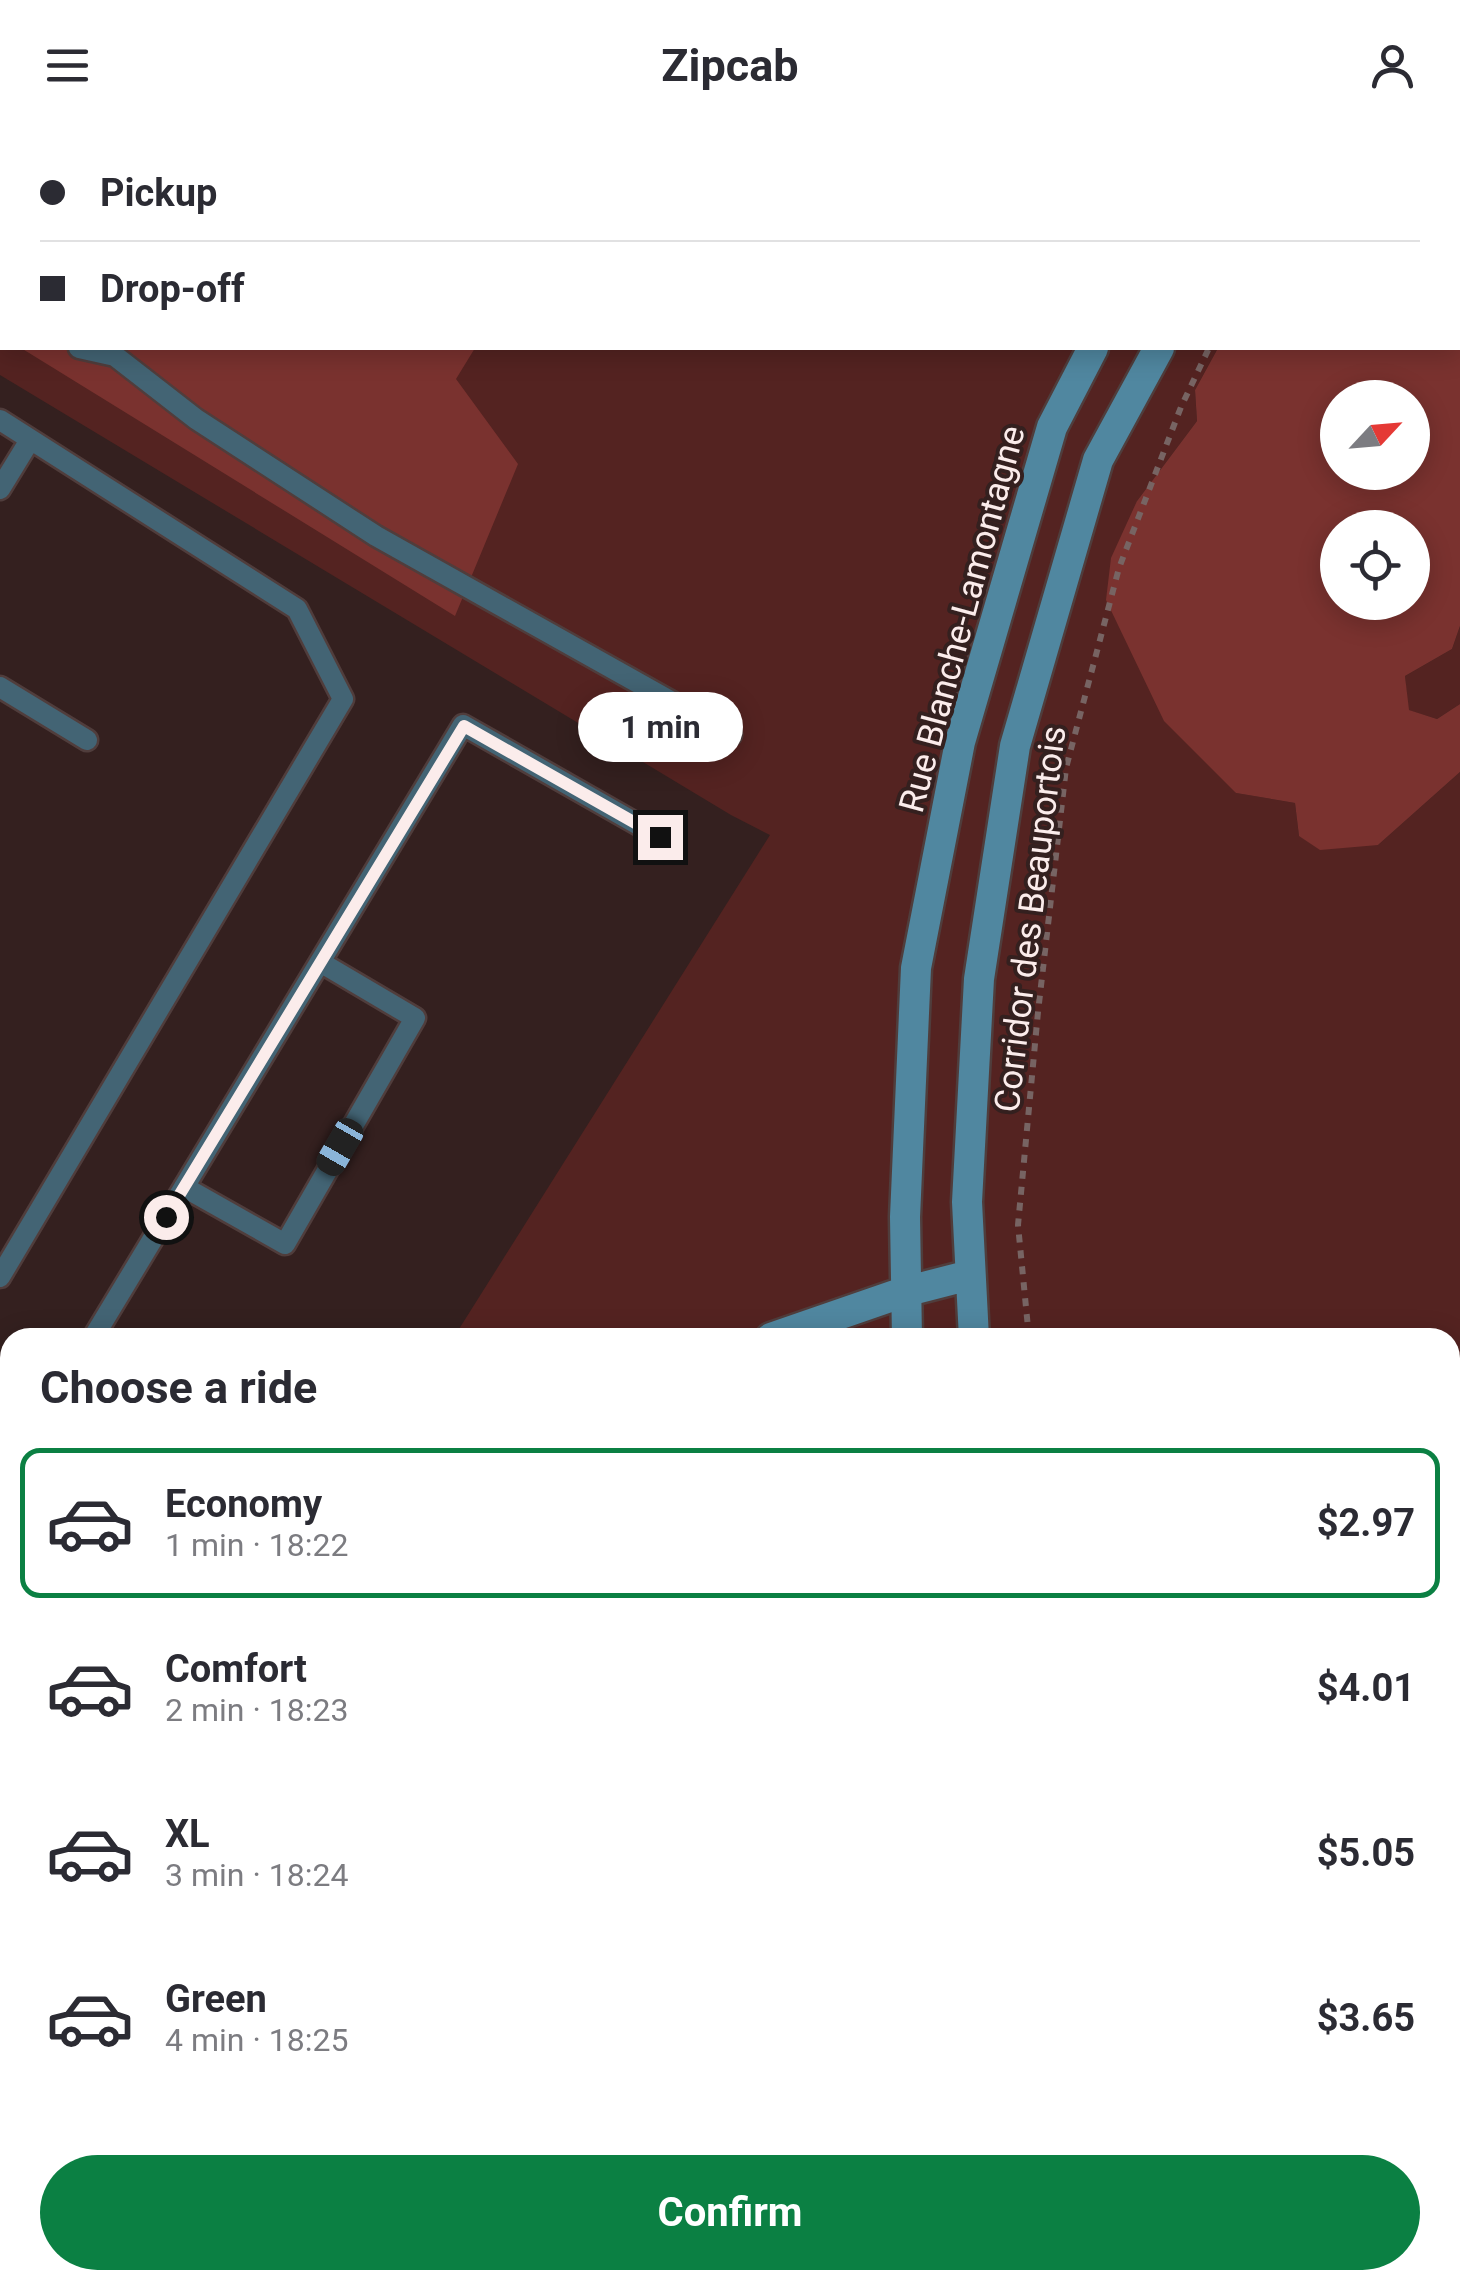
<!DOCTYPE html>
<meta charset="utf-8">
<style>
body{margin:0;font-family:Roboto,sans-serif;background:#f7f7f7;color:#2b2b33;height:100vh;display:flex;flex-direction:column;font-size:38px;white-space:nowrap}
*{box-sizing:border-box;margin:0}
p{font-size:32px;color:#7c7c81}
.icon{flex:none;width:55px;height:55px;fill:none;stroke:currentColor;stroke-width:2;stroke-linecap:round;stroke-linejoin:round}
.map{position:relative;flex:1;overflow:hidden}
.side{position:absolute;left:0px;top:1198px;width:1460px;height:962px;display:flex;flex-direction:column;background:#fff;border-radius:30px 30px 0 0;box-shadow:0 5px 25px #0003}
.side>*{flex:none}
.top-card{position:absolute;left:0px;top:0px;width:1460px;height:220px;box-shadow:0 5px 25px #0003;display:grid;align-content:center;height:220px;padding:0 40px;background:#fff}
.needle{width:65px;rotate:64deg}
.buttons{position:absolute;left:1320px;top:250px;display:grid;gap:20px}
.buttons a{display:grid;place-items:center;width:110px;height:110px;border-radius:50%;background:#fff;box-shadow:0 5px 25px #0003;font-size:50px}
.end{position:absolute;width:45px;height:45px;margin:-22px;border:12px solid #fbeceb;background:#111;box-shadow:0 0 0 5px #111}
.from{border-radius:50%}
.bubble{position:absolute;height:70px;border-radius:35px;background:#fff;box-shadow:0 5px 25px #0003;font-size:32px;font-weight:700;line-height:70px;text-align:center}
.car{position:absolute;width:30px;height:60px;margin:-30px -15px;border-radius:12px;box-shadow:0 0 8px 2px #0007;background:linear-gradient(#222 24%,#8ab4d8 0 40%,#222 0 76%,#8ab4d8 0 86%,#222 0)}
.top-card b{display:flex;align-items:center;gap:35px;height:95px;font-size:38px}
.top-card b+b{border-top:2px solid #e1e1e2}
.top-card i{width:25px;height:25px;background:#2b2b33}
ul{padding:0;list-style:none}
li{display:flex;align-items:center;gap:30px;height:150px;margin:0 20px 15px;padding:0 20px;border:5px solid transparent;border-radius:20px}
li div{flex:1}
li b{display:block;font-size:38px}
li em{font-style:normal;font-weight:700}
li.current{border-color:#0b8043}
li>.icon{width:90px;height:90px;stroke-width:1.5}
h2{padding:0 40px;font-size:45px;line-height:120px}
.cta{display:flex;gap:20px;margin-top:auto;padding:20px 40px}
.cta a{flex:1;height:115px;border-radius:60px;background:#0b8043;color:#fff;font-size:40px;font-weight:700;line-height:115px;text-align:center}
header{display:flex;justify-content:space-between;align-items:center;height:130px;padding:0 40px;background:#fff;font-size:45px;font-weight:700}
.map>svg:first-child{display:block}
.green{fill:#542321}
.forest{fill:#7a322f;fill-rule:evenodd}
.building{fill:#68514f;stroke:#826a67;stroke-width:2.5}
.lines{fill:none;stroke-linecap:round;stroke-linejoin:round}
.lane-casing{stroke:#503d3c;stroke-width:25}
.street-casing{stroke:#503d3c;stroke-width:35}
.secondary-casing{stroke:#503d3c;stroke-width:35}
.path{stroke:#776463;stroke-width:6;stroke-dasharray:8 8;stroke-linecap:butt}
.lane{stroke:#436474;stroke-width:20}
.street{stroke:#436474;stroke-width:30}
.secondary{stroke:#5087a0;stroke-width:30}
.route{stroke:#fbeceb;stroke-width:12}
.labels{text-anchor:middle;stroke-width:8;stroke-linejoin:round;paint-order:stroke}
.street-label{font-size:35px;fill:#fbeceb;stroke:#34201f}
</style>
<header><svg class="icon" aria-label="menu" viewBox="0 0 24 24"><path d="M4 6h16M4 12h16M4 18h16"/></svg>Zipcab<svg class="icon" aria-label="person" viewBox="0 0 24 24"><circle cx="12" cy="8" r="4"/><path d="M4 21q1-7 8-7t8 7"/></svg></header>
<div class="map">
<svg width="1460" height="2159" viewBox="0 0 1460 2159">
<rect width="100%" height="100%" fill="#34201f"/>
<path class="green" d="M0,0h1348l-1346,2v216h1216l-23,42 2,31 -60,80 99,292 59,10 4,33 79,9 82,-73v1517h-322l5,-9h307v-942l-996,-1 316,-502 -39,-20 -731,-440z
M1460,496v78l-23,15 -29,-9 -3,-34 47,-27z"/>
<path class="forest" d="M1348,0h112v496l-8,23 -47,27 4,34 28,9 23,-15v68l-82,73 -58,5 -21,-14 -4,-33 -59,-10 -72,-72 -58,-121 5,-42 26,-57 60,-80 -2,-31 23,-42h240v-216h-112zM1338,268h74v74h-74zM1338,398h74v74h-74z
M21,218h454l-19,31 62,85 -63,152z"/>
<path class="building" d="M0,1460l10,7v171l-10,-7z
M132,2150h456l5,3 -4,6h-462z"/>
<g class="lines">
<defs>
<path id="lane" d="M0,195l2,1
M79,218l36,8 81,63 180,117 355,199
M0,290l297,189 46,90 -343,578
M0,359l30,-49
M0,557l87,53
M184,1057l101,57 130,-226 -95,-56
M93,1208l370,-613 197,112
M663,2159l6,-9"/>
<path id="street" d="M0,1331l10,9"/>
<path id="secondary" d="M1205,2l1,-2
M1274,2l1,-2
M771,1208l133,-46 66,-17
M907,1208l-2,-121 11,-249 44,-226 92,-315 41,-79
M974,1208l-7,-136 12,-223 36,-233 83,-286 61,-112
M0,1946l10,-17
M0,2047l10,-16
M803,2159l4,-9
M880,2159l4,-9"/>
</defs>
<use href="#lane" class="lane-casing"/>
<use href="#street" class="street-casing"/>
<use href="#secondary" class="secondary-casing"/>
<path class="path" d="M1029,1208l-11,-113 20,-213 28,-244 53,-200 62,-161 28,-59
M0,2142l10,-10
M935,2159l4,-9"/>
<use href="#lane" class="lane"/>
<use href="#street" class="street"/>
<use href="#secondary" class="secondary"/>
</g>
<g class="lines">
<path class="route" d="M166,1087l298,-491 196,111"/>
</g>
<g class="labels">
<g class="street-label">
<text transform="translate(962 489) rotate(-75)" y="12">Rue Blanche-Lamontagne</text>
<text transform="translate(1030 789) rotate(-83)" y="12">Corridor des Beauportois</text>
</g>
</g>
</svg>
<div class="buttons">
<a><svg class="needle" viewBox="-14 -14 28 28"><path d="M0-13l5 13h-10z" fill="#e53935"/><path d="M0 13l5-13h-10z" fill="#7c7c81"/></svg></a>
<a><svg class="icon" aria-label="locate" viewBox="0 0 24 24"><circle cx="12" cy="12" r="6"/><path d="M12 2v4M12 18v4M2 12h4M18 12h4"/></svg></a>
</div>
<i class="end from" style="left:166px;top:1087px"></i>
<i class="end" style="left:660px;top:707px"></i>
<div class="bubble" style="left:578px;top:562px;width:165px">1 min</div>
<i class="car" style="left:340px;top:1017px;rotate:210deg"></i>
<div class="top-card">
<b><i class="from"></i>Pickup</b>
<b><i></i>Drop-off</b>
</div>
<section class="side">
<h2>Choose a ride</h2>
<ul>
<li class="current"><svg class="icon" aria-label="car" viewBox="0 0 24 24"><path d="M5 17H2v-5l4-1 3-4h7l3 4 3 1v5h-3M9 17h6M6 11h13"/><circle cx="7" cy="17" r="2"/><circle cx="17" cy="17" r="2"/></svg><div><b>Economy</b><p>1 min · 18:22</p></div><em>$2.97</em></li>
<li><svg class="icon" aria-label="car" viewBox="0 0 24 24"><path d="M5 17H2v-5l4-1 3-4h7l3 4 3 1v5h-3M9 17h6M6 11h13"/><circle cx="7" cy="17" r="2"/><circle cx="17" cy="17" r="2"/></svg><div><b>Comfort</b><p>2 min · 18:23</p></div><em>$4.01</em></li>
<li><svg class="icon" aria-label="car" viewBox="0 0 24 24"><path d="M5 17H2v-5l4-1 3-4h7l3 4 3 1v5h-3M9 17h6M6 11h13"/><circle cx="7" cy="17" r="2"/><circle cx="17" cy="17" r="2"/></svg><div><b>XL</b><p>3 min · 18:24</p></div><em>$5.05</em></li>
<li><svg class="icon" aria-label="car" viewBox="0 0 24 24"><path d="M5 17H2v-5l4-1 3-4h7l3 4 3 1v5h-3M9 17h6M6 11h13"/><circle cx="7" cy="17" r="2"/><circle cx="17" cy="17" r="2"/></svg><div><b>Green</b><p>4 min · 18:25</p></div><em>$3.65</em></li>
</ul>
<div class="cta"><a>Confirm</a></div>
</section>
</div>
